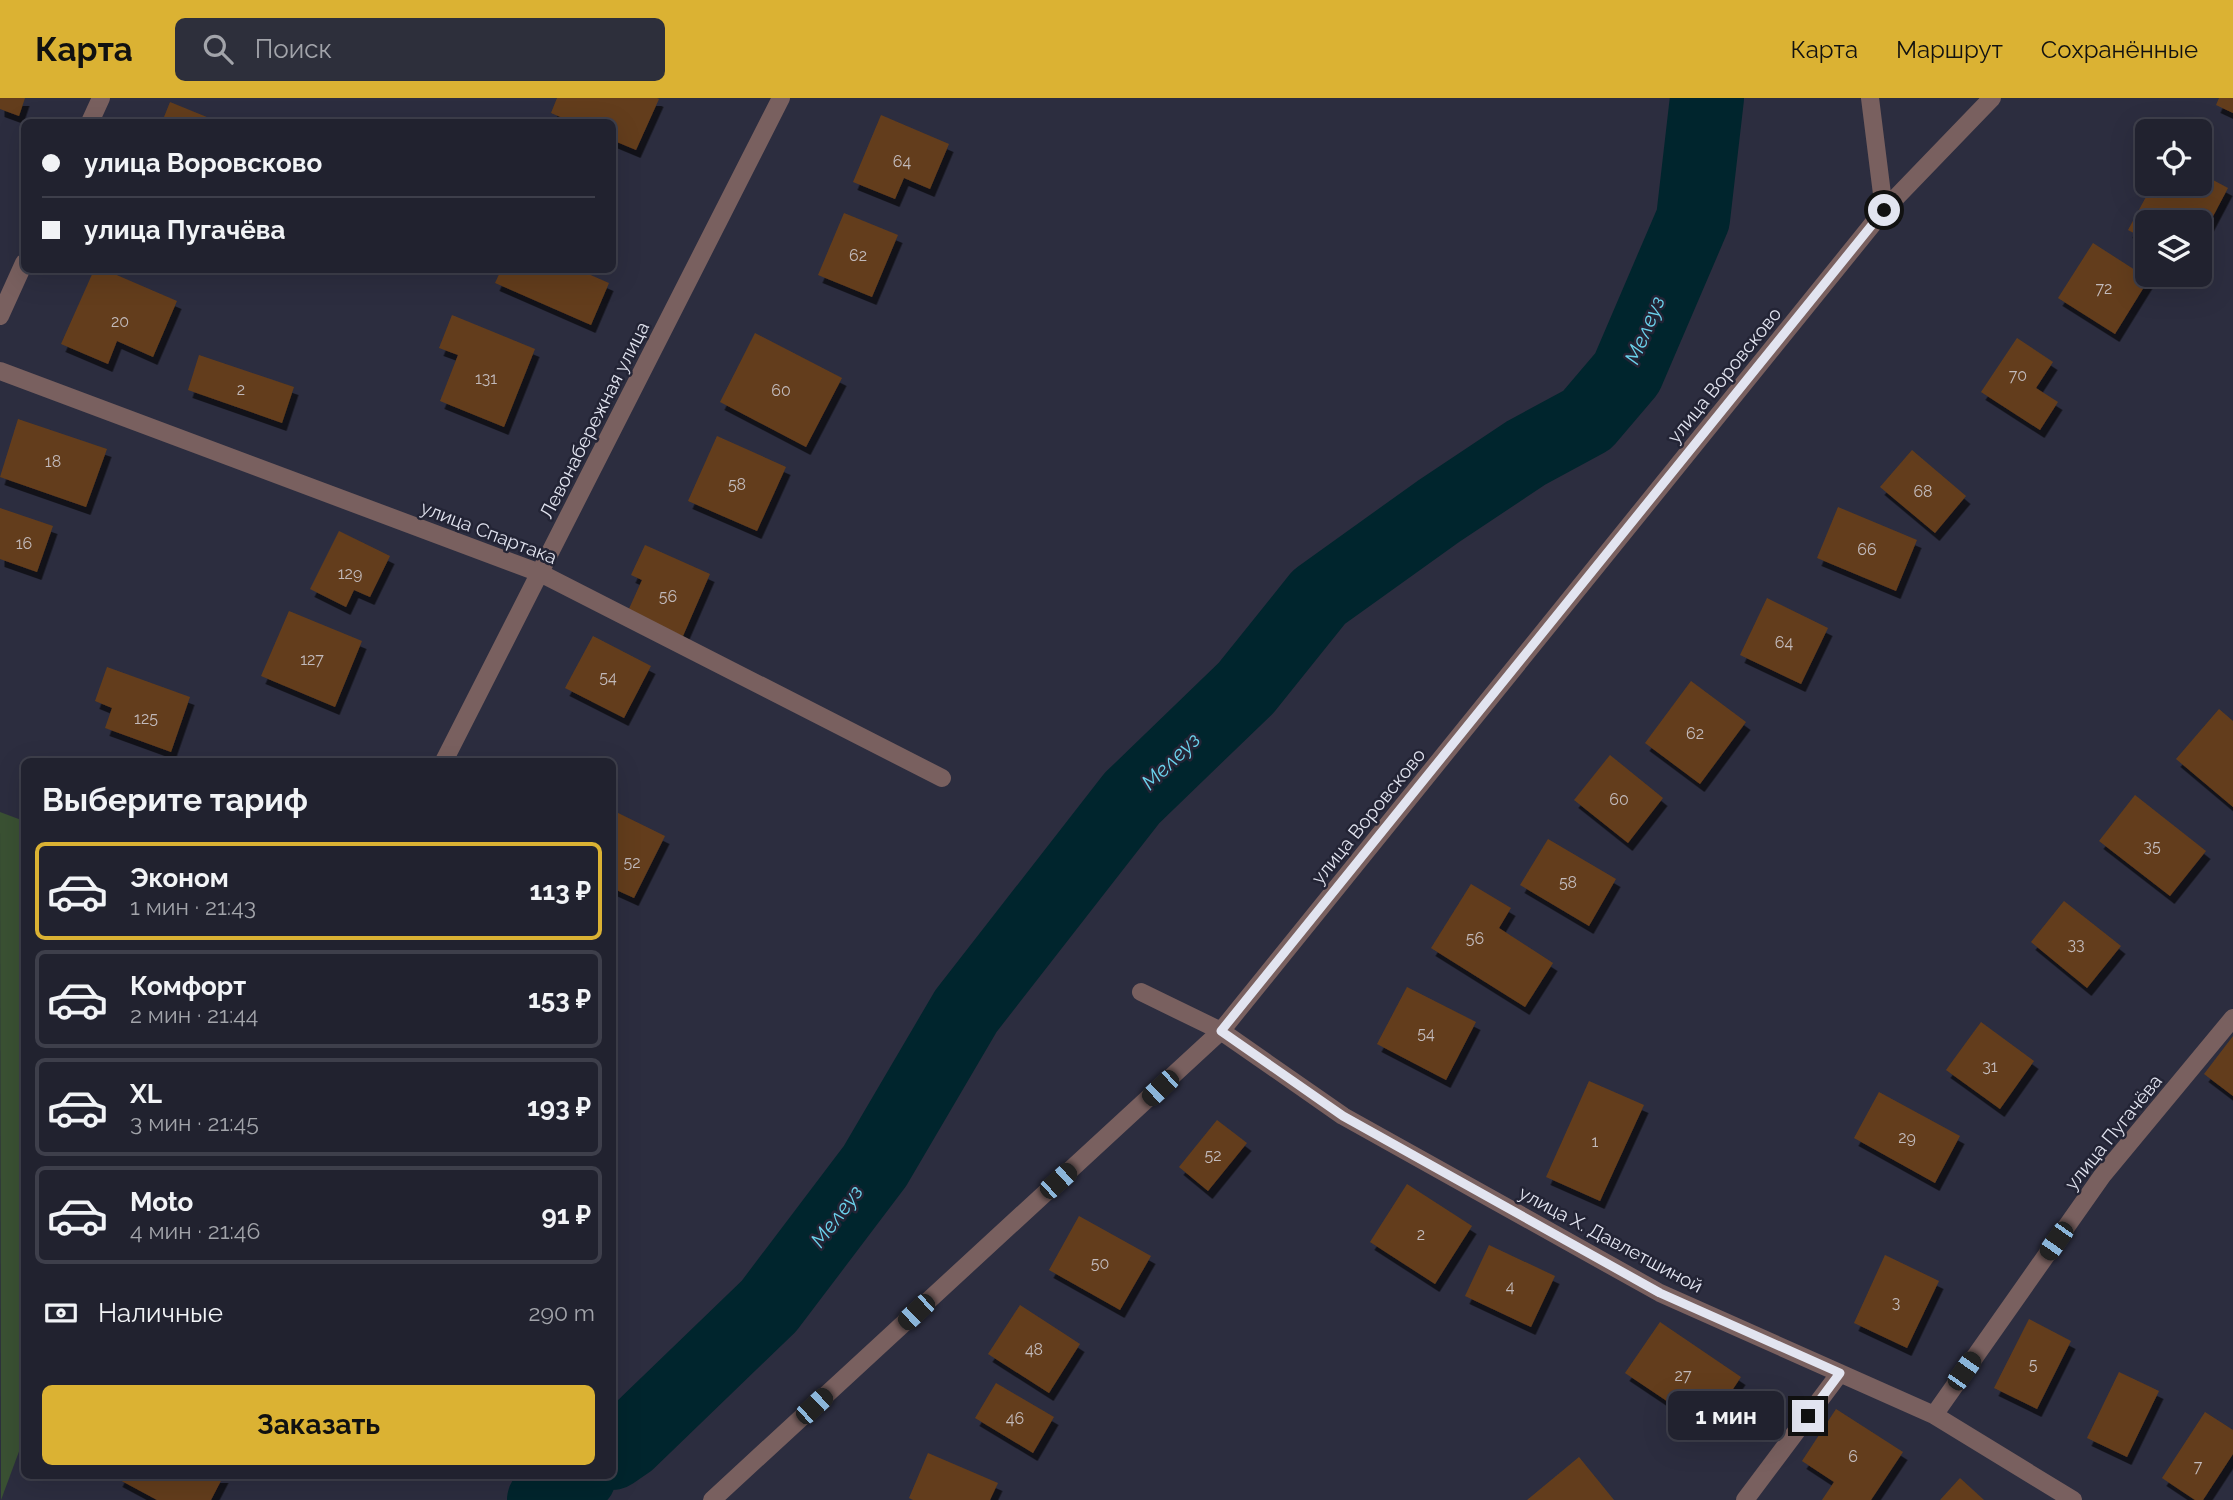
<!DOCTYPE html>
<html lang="ru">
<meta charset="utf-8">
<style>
body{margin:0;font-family:Raleway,sans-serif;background:#2d2f3b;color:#f1f3f6;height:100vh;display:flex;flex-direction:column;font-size:26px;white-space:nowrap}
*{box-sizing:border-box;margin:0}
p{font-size:23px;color:#a2a4aa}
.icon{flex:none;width:38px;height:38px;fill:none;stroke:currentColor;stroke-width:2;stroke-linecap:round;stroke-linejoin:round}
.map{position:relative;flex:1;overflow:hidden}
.details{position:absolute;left:21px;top:660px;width:595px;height:721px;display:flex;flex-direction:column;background:#21222f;border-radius:10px;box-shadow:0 7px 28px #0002,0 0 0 2px #3e3f4b}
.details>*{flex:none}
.hud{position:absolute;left:21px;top:21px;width:595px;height:154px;border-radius:10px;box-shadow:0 7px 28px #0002,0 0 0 2px #3e3f4b;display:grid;align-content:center;height:154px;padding:0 21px;background:#21222f}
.buttons{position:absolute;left:2135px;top:21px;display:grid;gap:14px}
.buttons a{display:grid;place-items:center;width:77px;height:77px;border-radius:10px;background:#21222f;box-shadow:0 7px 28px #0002,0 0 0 2px #3e3f4b;font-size:35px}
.end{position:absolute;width:32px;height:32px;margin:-16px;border:9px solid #e2e4f0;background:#111;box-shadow:0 0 0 4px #111}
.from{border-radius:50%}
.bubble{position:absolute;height:49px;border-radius:10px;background:#21222f;box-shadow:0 7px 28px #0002,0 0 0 2px #3e3f4b;font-size:23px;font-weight:700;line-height:49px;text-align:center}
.car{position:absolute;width:21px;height:42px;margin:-21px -10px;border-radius:9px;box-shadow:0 0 5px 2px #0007;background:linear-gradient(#222 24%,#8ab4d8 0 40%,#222 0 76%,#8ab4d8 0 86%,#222 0)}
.hud b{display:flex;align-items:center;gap:24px;height:66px;font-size:26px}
.hud b+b{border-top:2px solid #3e3f4b}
.hud i{width:18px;height:18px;background:#f1f3f6}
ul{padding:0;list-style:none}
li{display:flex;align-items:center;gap:21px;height:98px;margin:0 14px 10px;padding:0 7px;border:4px solid #3e3f4b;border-radius:10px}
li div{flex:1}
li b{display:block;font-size:26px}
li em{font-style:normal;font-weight:700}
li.on{border-color:#dbb233}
li>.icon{width:63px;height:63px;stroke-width:1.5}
h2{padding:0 21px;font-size:32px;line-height:84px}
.pay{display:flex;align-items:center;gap:18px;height:77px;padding:0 21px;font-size:26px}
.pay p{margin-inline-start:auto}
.cta{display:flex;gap:14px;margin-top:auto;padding:14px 21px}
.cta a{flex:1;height:80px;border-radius:10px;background:#dbb233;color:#111;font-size:28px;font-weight:700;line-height:80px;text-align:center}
header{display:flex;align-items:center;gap:42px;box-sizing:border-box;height:98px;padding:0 35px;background:#dbb233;color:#111}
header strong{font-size:33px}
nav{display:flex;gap:38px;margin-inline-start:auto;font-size:24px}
.search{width:490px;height:63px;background:#2d2f3b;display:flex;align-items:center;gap:18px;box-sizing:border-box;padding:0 24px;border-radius:10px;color:#a2a4aa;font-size:26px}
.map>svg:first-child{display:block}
.green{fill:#3a5133}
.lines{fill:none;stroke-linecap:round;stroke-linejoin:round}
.river{stroke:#00252d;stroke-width:74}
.building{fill:#643d1b;filter:url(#shadow)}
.minor{stroke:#79605f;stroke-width:18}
.route{stroke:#e2e4f0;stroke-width:9}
.labels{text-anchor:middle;stroke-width:5;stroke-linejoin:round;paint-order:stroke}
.number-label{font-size:16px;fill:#c2babb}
.street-label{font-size:19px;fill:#e2e4f0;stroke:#232435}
.water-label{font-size:21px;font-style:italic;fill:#6bd2ec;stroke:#232435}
</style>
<header>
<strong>Карта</strong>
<div class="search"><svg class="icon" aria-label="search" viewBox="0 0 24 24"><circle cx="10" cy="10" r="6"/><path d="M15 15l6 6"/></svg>Поиск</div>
<nav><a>Карта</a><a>Маршрут</a><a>Сохранённые</a></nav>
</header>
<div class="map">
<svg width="2233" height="1402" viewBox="0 0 2233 1402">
<defs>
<filter id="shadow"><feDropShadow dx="4.5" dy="8" stdDeviation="0" flood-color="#0009"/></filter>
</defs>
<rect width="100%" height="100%" fill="#2c2d3f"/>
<path class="green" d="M0,714l24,9v617l-23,62z"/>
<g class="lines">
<path class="river" d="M612,1355l16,-11 141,-136 106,-140 91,-155 166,-213 114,-110 73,-91 120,-86 87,-58 61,-33 40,-47 66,-154 14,-121
M544,1402l36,-25"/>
</g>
<path class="building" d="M0,0h25l-6,18 -19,-7z
M557,0h100l2,1 -23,51 -24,-10v-18h-40l-21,-9z
M2219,0h14v15l-17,-8z
M170,4l49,20h-57z
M881,17l68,29 -19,45 -26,-11 -9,21 -42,-17z
M2200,75l28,15 -28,53v-19h-53v18l-19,-10 25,-46h47z
M844,115l54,22 -26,62 -54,-22z
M2093,145l56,36 -34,55 -57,-36z
M94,172h11l72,31 -24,56 -36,-16 -9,23 -47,-20z
M501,172h78l30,13 -18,42 -96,-42z
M452,217l83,34 -31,78 -64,-26 18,-46 -19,-7z
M755,235l87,45 -36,69 -86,-45z
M2017,240l36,24 -17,26 22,14 -18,28 -59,-38z
M199,257l95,32 -12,36 -94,-33z
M18,321l89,30 -21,58 -86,-30z
M717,338l69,31 -29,64 -69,-30z
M1912,352l54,46 -31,37 -55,-46z
M1838,409l79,33 -21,51 -79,-33z
M0,410l53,18 -16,46 -37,-13z
M339,433l51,25 -20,41 -16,-7 -8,17 -36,-18z
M645,447l65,29 -27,62 -55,-25 14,-31 -11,-5z
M1767,500l61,30 -27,56 -61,-29z
M289,513l73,30 -27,66 -74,-31z
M593,538l58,30 -27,52 -59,-30z
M107,569l83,30 -19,55 -66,-24 7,-20 -17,-7z
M1691,583l55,41 -46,62 -55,-41z
M2219,611l14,12v86l-57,-48z
M1610,657l53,43 -35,45 -54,-43z
M2135,697l71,56 -36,45 -71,-55z
M612,712l53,26 -31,62 -22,-10z
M1548,741l68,40 -27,47 -69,-41z
M1471,786l40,24 -12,20 54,35 -28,44 -94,-59z
M2064,803l57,45 -34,42 -56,-46z
M1407,889l69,35 -30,58 -69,-36z
M1981,924l53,39 -34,48 -54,-39z
M2233,938v60l-29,-22z
M1589,983l55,24 -44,96 -54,-24z
M1879,994l81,44 -25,47 -81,-45z
M1217,1022l30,23 -39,48 -29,-24z
M1407,1086l65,42 -37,58 -65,-42z
M1079,1118l72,40 -31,54 -71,-40z
M1489,1147l66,31 -24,51 -66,-31z
M1885,1157l54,26 -32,67 -53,-25z
M1020,1207l60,39 -31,49 -61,-39z
M2029,1221l42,22 -34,68 -43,-21z
M1660,1224l81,55 -34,51 -82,-55z
M2119,1274l40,19 -32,66 -40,-19z
M996,1285l58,34 -21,36 -58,-35z
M1836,1311l67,43 -32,48h-49l12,-18 -32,-21z
M2205,1314l28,18v24l-30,46h-8l-33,-22z
M928,1355l70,30 -8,17h-77l-4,-2z
M1579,1359l35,43h-87z
M120,1377h104l-13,25h-54l-39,-21z
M1960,1380l24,22h-44z"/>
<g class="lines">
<path class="minor" d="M1870,0l14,112
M90,24l11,-24
M0,218l24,-53
M0,273l540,202 402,205
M444,663l337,-663
M1141,894l80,39 122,85 317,177 274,122 139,85
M1934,1317l168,-239 131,-158
M712,1402l509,-469 663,-821 108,-112
M1745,1402l95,-127"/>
</g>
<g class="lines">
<path class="route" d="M1808,1318l32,-43 -180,-80 -317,-177 -122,-85 663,-821"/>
</g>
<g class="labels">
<g class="number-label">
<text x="902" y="69">64</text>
<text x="858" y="163">62</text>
<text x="2104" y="196">72</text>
<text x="120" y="229">20</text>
<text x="2018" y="283">70</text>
<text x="486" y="286">131</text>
<text x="241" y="297">2</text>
<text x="781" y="298">60</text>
<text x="53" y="369">18</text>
<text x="737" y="392">58</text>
<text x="1923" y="399">68</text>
<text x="24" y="451">16</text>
<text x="1867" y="457">66</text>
<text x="350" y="481">129</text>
<text x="668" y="504">56</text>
<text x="1784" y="550">64</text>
<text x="312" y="567">127</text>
<text x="608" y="585">54</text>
<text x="146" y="626">125</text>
<text x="1695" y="641">62</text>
<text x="1619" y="707">60</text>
<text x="2152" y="754">35</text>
<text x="632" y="770">52</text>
<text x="1568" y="790">58</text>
<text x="1475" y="846">56</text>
<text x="2076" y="852">33</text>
<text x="1426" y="941">54</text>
<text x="1990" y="974">31</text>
<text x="1907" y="1045">29</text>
<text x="1595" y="1049">1</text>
<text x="1213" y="1063">52</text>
<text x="1421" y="1142">2</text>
<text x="1100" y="1171">50</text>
<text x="1510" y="1194">4</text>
<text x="1896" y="1210">3</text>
<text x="1034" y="1257">48</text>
<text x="2033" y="1272">5</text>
<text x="1683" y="1283">27</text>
<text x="1015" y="1326">46</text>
<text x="1853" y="1364">6</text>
<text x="2198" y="1374">7</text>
</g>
<g class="street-label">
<text transform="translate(1724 277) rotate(-51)" y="7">улица Воровсково</text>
<text transform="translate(594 322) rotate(-63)" y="7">Левонабережная улица</text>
<text transform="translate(489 434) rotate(21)" y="7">улица Спартака</text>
<text transform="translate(1368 718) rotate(-51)" y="7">улица Воровсково</text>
<text transform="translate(2113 1034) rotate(-51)" y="7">улица Пугачёва</text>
<text transform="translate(1611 1141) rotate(28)" y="7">улица Х. Давлетшиной</text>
</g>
<g class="water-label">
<text transform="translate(1645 232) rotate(-67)" y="7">Мелеуз</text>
<text transform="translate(1171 663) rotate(-44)" y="7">Мелеуз</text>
<text transform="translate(837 1118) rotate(-53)" y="7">Мелеуз</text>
</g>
</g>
</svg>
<div class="buttons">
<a><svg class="icon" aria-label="locate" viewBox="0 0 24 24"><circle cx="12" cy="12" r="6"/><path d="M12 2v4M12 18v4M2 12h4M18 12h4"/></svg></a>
<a><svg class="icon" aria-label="layers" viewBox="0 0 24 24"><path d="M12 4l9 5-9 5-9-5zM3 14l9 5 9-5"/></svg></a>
</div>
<i class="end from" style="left:1884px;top:112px"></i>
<i class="end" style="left:1808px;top:1318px"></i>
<div class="bubble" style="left:1668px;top:1293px;width:116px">1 мин</div>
<i class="car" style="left:1160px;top:990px;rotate:227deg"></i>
<i class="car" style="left:1058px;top:1083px;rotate:48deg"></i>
<i class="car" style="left:2056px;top:1143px;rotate:215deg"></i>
<i class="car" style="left:916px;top:1214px;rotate:227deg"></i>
<i class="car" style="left:1964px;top:1273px;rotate:35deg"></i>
<i class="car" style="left:814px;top:1308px;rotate:47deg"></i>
<div class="hud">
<b><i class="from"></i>улица Воровсково</b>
<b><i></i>улица Пугачёва</b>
</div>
<section class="details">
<h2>Выберите тариф</h2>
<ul>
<li class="on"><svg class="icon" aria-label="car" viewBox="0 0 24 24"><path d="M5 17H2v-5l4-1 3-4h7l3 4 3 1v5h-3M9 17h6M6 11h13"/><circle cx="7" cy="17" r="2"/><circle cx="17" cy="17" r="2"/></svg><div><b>Эконом</b><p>1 мин · 21:43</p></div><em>113 ₽</em></li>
<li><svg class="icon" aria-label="car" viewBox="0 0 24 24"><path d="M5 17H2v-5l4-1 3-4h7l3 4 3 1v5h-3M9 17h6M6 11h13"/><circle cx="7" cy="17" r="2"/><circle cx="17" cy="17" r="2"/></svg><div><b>Комфорт</b><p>2 мин · 21:44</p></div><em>153 ₽</em></li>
<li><svg class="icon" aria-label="car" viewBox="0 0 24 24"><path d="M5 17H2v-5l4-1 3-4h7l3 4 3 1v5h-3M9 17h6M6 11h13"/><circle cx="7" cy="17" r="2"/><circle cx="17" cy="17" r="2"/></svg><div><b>XL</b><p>3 мин · 21:45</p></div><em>193 ₽</em></li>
<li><svg class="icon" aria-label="car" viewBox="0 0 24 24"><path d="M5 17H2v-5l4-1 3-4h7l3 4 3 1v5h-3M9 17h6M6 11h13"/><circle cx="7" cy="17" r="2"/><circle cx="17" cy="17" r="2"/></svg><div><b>Moto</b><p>4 мин · 21:46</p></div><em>91 ₽</em></li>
</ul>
<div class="pay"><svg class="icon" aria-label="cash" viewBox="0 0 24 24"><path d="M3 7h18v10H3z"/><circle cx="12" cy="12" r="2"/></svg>Наличные<p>290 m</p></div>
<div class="cta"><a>Заказать</a></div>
</section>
</div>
